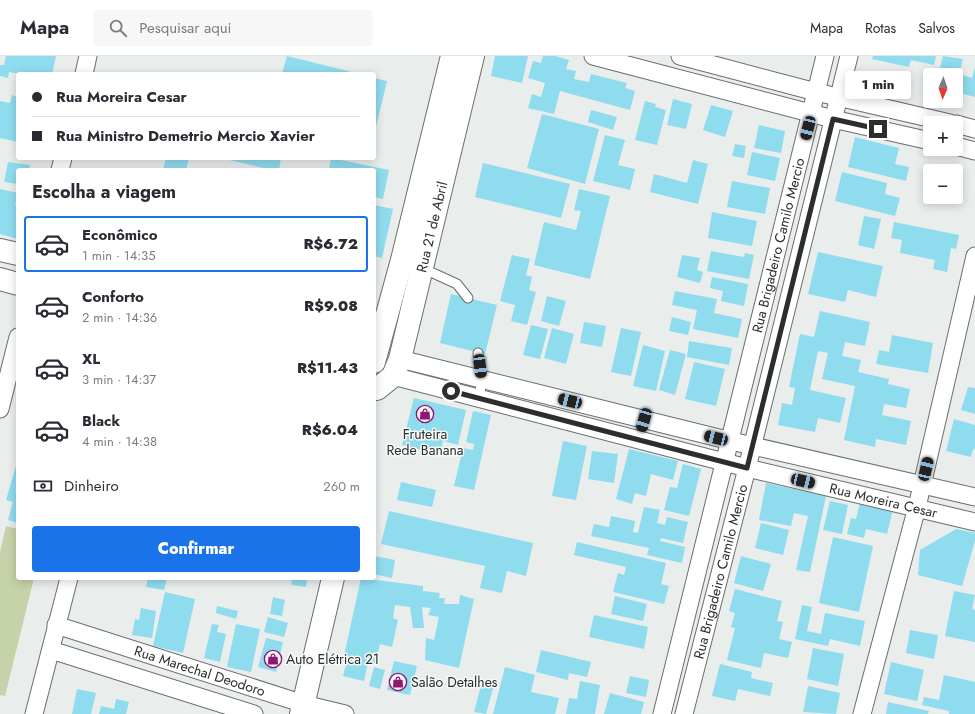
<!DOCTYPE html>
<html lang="pt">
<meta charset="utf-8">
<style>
body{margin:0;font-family:Jost,sans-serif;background:#f7f7f7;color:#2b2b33;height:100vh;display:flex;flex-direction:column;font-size:15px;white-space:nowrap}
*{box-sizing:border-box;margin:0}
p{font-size:13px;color:#7c7c81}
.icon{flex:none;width:22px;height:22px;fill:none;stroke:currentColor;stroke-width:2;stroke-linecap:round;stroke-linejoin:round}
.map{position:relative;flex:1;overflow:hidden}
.side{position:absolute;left:16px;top:112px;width:360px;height:412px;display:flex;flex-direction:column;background:#fff;border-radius:4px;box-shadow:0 2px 10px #0003}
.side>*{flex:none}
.banner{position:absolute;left:16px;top:16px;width:360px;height:88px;border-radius:4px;box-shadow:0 2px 10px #0003;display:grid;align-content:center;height:88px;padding:0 16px;background:#fff}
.needle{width:26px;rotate:182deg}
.buttons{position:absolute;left:923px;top:12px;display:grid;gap:8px}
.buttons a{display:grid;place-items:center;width:40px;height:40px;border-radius:4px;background:#fff;box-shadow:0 2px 10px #0003;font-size:20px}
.end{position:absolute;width:18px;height:18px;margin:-9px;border:5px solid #2c2d2d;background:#fff;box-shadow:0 0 0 2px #fff}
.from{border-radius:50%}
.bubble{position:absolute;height:28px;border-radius:4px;background:#fff;box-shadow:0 2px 10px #0003;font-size:13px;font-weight:800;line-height:28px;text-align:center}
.car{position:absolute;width:12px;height:24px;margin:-12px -6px;border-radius:5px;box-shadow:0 0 3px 1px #0007;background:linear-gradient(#222 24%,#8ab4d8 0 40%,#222 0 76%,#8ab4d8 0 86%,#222 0)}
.banner b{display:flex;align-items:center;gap:14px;height:38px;font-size:15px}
.banner b+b{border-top:1px solid #e1e1e2}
.banner i{width:10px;height:10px;background:#2b2b33}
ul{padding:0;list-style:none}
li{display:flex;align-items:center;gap:12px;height:56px;margin:0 8px 6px;padding:0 8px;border:2px solid transparent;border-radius:4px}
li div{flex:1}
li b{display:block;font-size:15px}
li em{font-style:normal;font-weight:800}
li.on{border-color:#1a73e8}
li>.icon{width:36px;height:36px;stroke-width:1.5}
h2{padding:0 16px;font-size:18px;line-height:48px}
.pay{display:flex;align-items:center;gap:10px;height:44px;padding:0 16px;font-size:15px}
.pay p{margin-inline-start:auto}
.cta{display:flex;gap:8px;margin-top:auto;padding:8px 16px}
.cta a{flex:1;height:46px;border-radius:4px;background:#1a73e8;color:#fff;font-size:16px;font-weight:800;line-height:46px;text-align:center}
header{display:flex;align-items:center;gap:24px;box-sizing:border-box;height:56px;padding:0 20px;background:#fff;border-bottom:1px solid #e1e1e2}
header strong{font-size:19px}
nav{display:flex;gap:22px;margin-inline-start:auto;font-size:14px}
.search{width:280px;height:36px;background:#f7f7f7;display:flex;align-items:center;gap:10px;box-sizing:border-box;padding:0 14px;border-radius:4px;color:#7c7c81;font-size:15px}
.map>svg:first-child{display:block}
.green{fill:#c6d2a9}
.building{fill:#8fdcee}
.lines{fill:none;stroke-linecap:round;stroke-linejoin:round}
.service-casing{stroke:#6a6e6d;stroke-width:11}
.minor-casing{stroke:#6a6e6d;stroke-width:19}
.tertiary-casing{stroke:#6a6e6d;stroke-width:24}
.service{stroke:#fff;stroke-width:9}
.minor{stroke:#fff;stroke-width:17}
.tertiary{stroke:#fff;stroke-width:22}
.route{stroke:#2c2d2d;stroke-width:5}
.labels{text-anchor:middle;stroke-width:3;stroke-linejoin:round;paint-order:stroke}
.street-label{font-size:14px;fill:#2c2d2d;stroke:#f6faf9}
.poi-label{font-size:14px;fill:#2c2d2d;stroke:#f6faf9;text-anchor:start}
</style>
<header>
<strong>Mapa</strong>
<div class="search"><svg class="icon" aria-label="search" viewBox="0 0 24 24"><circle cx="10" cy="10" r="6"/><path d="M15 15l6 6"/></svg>Pesquisar aqui</div>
<nav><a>Mapa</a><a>Rotas</a><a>Salvos</a></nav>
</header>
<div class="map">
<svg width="975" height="658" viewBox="0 0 975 658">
<rect width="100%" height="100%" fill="#e9edec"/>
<path class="green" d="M6,470l12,3v49h16l-29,118 -5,-1v-143z"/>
<path class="building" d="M6,0h50l-4,18h-33l-10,-2 -1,6 -8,-2v-11h4z
M287,0l69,17v1h-74z
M495,0h33l-6,27 -31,-7z
M543,0h12l14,4 -3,9 10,2 -2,8 15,3 2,-8 36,9 -2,5 10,3 -5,19 -70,-19 -6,23 -26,-6 4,-14 9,3 4,-14 -17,-5 5,-17 8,2z
M873,0h63l-2,9 -23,-5 -2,7 -37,-8z
M943,0l20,3 -4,15 13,4 3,-11v30l-19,-5v-17h-18z
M374,22l13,3 -12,50h-1z
M12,39l6,2v45l-18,-4v-37l10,2z
M673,43l19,5 -6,25 -19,-4z
M645,45l11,3 -1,3 11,3 -9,35 -22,-5z
M711,49l22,6 -8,26 -22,-7z
M591,54l26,7 -4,13 -25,-8z
M542,58l57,15 -14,55 -58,-16z
M759,69l26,6 -4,22 -27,-5z
M605,79l20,5 -7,25 17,4 -5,21 -37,-9z
M855,81l44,11 -4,16 14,3 -3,14 -58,-14z
M735,88l11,2 -2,12 -12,-2z
M752,96l28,6 -5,23 -28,-6z
M166,102h23l-3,12h-23z
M221,102h60l-2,12h-7z
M331,102l58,12 -6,29 -9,-2v-27h-45z
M693,104l15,4 -10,40 -48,-12 4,-18 33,9z
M8,106l22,3 -1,5h-11v14l-14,-2z
M483,107l87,21 -9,34 -86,-21z
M842,116l45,11 -2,11 15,4 -5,18 -60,-15z
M732,125l38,7 -5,26 -38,-7z
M0,133l18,4 -3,13 3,1v32l-18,-5z
M579,133l31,7 -20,83 -56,-14 10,-43 32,8 5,-19 -7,-1z
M374,149l19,4 -11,49 -8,-2z
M712,156l45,9 -5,25 -44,-8z
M864,160l17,3 -7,30 -16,-4z
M894,166l65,13 -3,14 -5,-1 -4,24 -14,-3 2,-9 -35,-7 2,-13 -11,-2z
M711,195l33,6 1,-4 9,2 -5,24 -42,-8z
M818,196l65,14 -7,31 -28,-7 -3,12 -37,-8z
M512,199l18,4 -4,16 6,2 -3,13 7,2 -9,33 -16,-4 4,-16 -15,-4z
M682,199l18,3 -3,12 6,2 -3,11 -23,-6z
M712,221l36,7 -4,22 -23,-5 2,-10 -13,-3z
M675,235l42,8 -3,14 28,6 -4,19 -45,-9 4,-19 -25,-5z
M451,238l46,11 -12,49 -45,-11z
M547,240l19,5 -7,25 -18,-5z
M820,255l50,11 -5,24 -20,-4 -3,14 19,4 -3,12 31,7 -1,5 22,5 -4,19 -22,-4 -2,11 29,6 -5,24 -30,-6 -1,8 -31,-7 11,-54 -33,-7 6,-26 -10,-2 -8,39 36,8 -6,25 -22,-5 -3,14 -37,-7 4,-22 10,2 3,-17 -6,-1 11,-53 14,3z
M672,261l19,5 -3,13 -19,-4z
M584,266l22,4 -4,21 -22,-4z
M531,269l17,4 -8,30 -17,-4z
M552,272l22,6 -8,30 -22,-6z
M621,272l20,4 -10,44 -20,-4z
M892,279l41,8 -5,30 -52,-9 3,-14 10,2z
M689,285l43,7 -3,17 -42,-8z
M643,289l22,6 -9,40 -23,-5z
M670,294l16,4 -11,41 -16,-5z
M694,306l31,7 -9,37 -31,-7z
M968,331l7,1v26l-14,-4z
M414,342l52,12 -8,35 -15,-4 -3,14 -38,-10z
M473,355l18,4 -17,75 -20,-4 9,-38 10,2 1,-6 -8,-2z
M954,363l21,6v25l-2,-1 -2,8 -25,-6z
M563,385l24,5 -11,54 -24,-4z
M629,393l49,12 -5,19 -22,-6 -5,22 -11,-3 -3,11 -16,-5z
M592,395l26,3 -4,29 -26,-4z
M683,408l18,5 -12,47 -25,-6 6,-23 7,1z
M16,410h2v57l-10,-3 5,-18 -7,-2z
M401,426l35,8 -4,17 -35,-7z
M766,427l60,13 -16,76 -14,-2 12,-54 -14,-3 -3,13 -32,-6z
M830,445l18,4 -6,29 -19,-4z
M860,446l33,7 -6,25 -21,-5 -2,9 -17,-4 4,-16 5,1z
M644,451l16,3 -3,13 8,2 2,-8 21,5 -5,21 -22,-5 -1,3 25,6 -3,16 -35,-8 2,-7 -58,-12 3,-12 15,3 2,-11 24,5 -2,11 5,1z
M389,455l144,32 -7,33 -19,-5 -5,22 -22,-5 5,-22 -104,-22z
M761,467l28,7 -6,25 -28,-7z
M956,473l19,4v8l-13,45 -44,-11 2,-25z
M833,481l40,9 -14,66 -40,-9z
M577,486l89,21 -5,21 8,2 -5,18 -51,-12 5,-19 6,2 2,-8 -52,-12z
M374,500l21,4 -3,18 -18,-4z
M741,500l30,8 -8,27 -29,-8z
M148,522h19l-3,12 -18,-3z
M292,522h15l-1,9 -15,-2z
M361,522l62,8v5l17,2 -1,5h6l-1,6h15l1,-9 14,4 -15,69 -34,-8 1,-22 8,2 5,-23 -11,-2 3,-7 -9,-1 2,21h-11l-3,-21 -15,-2 -2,13 5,2 -6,27 -12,-3 -5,19 -7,-1 -4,19 -21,-5 5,-19 -4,-1z
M735,533l47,12 -5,20 6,1 -4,17 13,3 -4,16 -24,-5 -3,15 -34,-8 8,-32 -4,-1 4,-14 -6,-2z
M954,535l21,4 -3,14 3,1v32l-30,-6z
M165,536l30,7 -12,54 -30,-7z
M615,540l32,8 -4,17 -32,-7z
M273,541l12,3 -3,16 -12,-2z
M802,549l10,2 -5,24 14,3 4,-21 40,8 -5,25 -30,-7 -2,7 -33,-7z
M217,550l21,5 -2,8 -20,-6z
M141,552l15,3 -4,27 -20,-3 3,-16 4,1z
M594,559l54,12 -4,22 -55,-12z
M268,561l20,6 -4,14 -20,-5z
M212,568l7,1 -2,7 9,2 -6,28 -16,-4z
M236,568l24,5 -9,43 -24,-5z
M910,574l28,5 -4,24 -28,-6z
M266,582l17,4 -7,30 -18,-5z
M813,592l31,6 -6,32 -31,-7z
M541,594l50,12 -4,15 -18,-4 -1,7 -32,-8z
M394,605l23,5 -7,29 -23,-5z
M891,606l33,8 -7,31 -33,-7z
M720,608l32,8 -1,6 22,5 -3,13 -32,-7 -3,12 -23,-5z
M374,611l11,3 -5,19 -11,-3z
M505,611l30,8 -4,17 28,6 -4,16h-62z
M944,619l31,7v32h-26v-3l-27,-6 2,-8 15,3z
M630,620l19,4 -3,17 -20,-4z
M580,625l20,4 -5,29h-29l3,-16 8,1z
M482,626l12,3 -8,29 -12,-2z
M808,630l32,7 -4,21 -33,-2z
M77,633l19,4 -5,21h-19z
M610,637l34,9 -3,12h-37z
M116,643l13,3 -3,12h-27l2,-8 13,3z
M888,646l41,9 -1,3h-42z"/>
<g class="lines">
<defs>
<path id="service" d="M422,212l35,16 11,14
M478,297l3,26 -1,20"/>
<g id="minor">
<path d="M593,0l240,63 97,22"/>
<path d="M680,0l136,36 134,31"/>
<path d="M84,18l4,-18"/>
<path d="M956,68l19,5"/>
<path d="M956,90l19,5"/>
<path d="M60,114l3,-12"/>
<path d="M400,303l331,82 244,56"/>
<path id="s1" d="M393,320l354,92 228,54"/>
<path d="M0,353l18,-72"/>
<path id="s2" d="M56,569l248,79 41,10"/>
<path d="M51,594l203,64"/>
<path d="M34,658l35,-136"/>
<path id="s3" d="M662,658l163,-658"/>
<path id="s4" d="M684,658l63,-246 102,-412"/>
<path d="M862,658l55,-207 58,-251"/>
</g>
<g id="tertiary">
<path d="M0,194l18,4"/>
<path d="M0,223l18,5"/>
<path d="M374,306l28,-102 50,-204"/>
<path id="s5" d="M377,333l16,-13 7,-17 73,-303"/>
<path d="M301,658l32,-136"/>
</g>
</defs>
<use href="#service" class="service-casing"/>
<use href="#minor" class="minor-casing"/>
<use href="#tertiary" class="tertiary-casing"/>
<use href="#service" class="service"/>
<use href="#minor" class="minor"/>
<use href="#tertiary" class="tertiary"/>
</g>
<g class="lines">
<path class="route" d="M451,335l296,77 86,-349 45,10"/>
</g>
<defs>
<symbol id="shop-ring" viewBox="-11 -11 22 22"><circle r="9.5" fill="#f6faf9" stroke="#911673" stroke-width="1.5"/><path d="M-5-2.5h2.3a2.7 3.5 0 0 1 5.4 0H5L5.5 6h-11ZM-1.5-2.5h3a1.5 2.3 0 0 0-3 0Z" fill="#911673"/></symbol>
</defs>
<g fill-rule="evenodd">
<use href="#shop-ring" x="415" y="348" width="20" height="20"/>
<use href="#shop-ring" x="263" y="593" width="20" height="20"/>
<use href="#shop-ring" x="388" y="616" width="20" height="20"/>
</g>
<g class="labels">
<g class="street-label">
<text dy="5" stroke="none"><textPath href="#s5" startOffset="175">Rua 21 de Abril</textPath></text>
<text dy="5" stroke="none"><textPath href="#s3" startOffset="483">Rua Brigadeiro Camilo Mercio</textPath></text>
<text dy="5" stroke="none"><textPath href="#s1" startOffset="506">Rua Moreira Cesar</textPath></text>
<text dy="5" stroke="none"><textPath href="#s4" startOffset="147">Rua Brigadeiro Camilo Mercio</textPath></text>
<text dy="5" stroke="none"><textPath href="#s2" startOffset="151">Rua Marechal Deodoro</textPath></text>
</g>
<g class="poi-label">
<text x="425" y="383" text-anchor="middle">Fruteira<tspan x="425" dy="16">Rede Banana</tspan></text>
<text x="286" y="608">Auto Elétrica 21</text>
<text x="411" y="631">Salão Detalhes</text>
</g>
</g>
</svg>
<div class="buttons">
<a><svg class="needle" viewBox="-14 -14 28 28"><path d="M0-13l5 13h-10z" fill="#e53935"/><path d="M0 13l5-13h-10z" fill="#7c7c81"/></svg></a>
<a>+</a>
<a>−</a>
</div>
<i class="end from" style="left:451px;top:335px"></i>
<i class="end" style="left:878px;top:73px"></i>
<div class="bubble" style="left:845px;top:15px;width:66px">1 min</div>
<i class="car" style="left:808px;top:72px;rotate:194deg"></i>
<i class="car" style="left:480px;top:310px;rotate:173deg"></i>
<i class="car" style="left:570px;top:345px;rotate:284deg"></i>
<i class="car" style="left:644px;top:364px;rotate:196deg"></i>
<i class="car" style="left:716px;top:382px;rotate:284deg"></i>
<i class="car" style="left:926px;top:413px;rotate:13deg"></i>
<i class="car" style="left:803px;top:425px;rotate:103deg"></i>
<div class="banner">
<b><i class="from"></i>Rua Moreira Cesar</b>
<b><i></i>Rua Ministro Demetrio Mercio Xavier</b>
</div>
<section class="side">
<h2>Escolha a viagem</h2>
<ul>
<li class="on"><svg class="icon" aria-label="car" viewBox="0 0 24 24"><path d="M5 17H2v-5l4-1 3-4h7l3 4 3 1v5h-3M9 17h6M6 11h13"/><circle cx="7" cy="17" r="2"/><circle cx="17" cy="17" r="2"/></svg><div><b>Econômico</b><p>1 min · 14:35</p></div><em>R$6.72</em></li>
<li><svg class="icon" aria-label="car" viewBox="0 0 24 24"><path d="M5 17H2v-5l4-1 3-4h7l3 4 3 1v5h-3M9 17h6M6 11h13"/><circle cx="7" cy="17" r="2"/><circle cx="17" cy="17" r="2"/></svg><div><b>Conforto</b><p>2 min · 14:36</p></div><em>R$9.08</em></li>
<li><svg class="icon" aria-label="car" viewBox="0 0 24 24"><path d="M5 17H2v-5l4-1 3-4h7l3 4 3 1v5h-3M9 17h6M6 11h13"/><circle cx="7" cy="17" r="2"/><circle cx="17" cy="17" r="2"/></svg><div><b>XL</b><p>3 min · 14:37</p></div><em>R$11.43</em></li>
<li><svg class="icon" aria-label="car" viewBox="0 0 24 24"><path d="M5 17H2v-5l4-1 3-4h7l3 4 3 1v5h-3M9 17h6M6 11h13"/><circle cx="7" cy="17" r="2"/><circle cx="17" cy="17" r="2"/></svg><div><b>Black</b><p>4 min · 14:38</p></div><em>R$6.04</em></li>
</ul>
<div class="pay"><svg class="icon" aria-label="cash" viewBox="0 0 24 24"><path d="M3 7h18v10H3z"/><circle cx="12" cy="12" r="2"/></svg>Dinheiro<p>260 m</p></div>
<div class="cta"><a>Confirmar</a></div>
</section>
</div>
